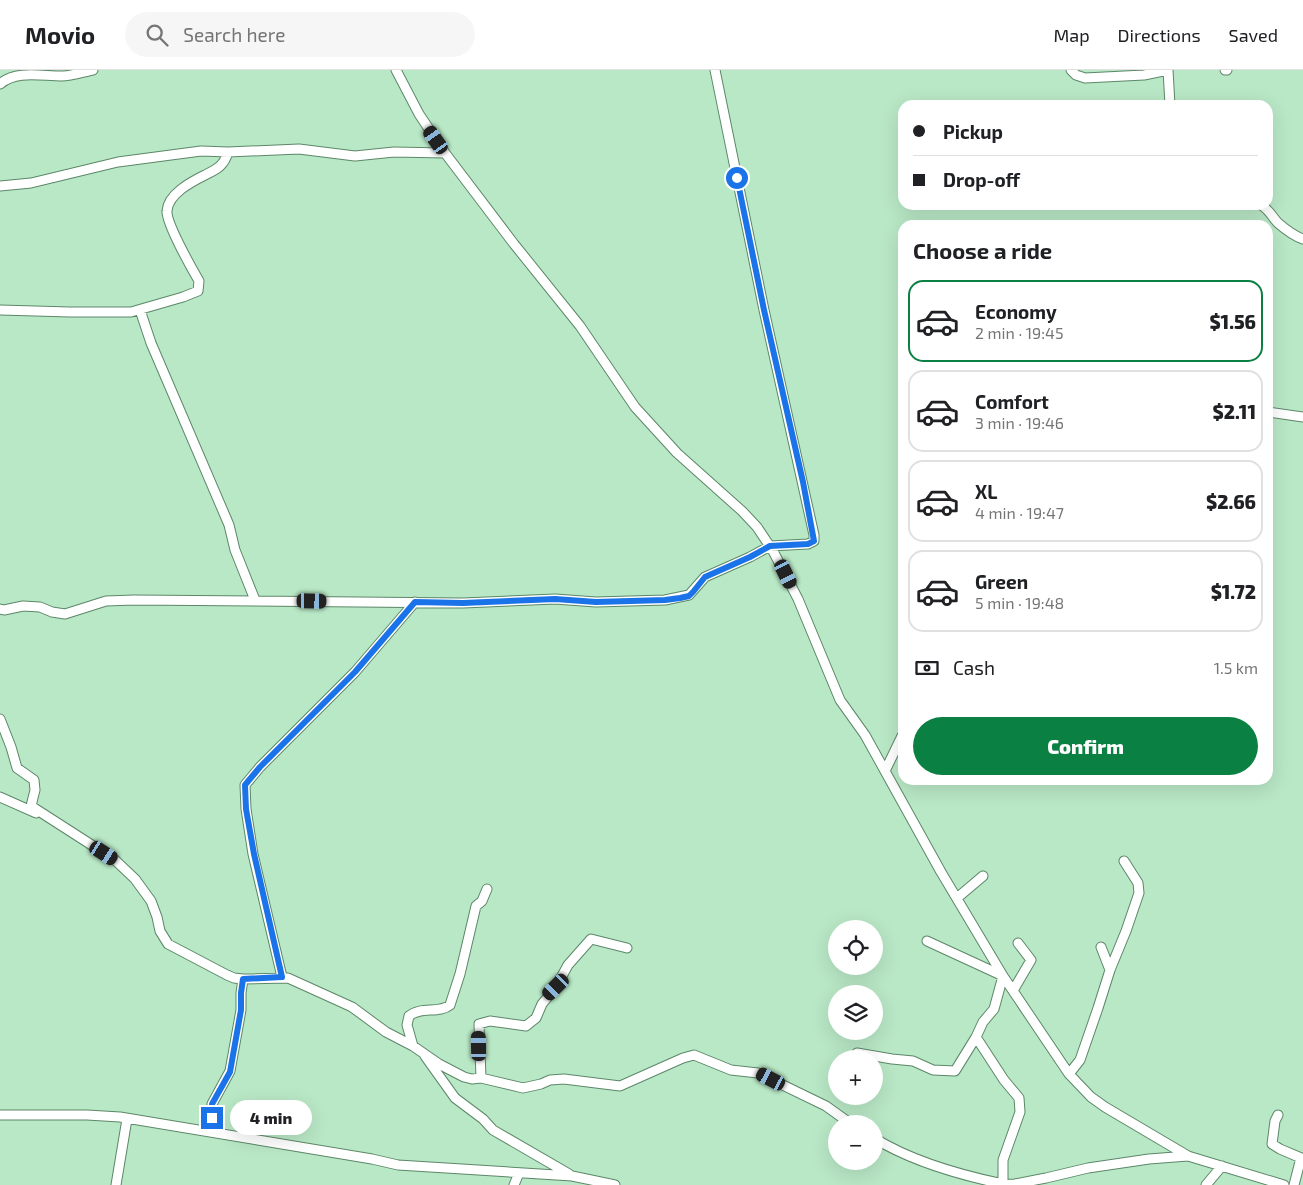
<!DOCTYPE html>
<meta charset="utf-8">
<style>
body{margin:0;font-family:"Exo 2",sans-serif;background:#f6f6f6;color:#202124;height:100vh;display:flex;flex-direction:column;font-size:19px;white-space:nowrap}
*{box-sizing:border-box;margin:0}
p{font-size:16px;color:#757577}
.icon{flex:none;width:28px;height:28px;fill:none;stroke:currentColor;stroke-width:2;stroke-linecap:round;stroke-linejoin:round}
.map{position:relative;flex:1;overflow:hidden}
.drawer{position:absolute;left:898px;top:150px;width:375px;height:565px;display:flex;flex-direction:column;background:#fff;border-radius:15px;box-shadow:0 5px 20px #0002}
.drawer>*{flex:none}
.guide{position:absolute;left:898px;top:30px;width:375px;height:110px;border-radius:15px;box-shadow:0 5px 20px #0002;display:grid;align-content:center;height:110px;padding:0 15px;background:#fff}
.controls{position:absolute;left:828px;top:850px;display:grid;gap:10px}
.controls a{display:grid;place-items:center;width:55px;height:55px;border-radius:50%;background:#fff;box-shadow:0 5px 20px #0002;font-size:25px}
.end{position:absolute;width:22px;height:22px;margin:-11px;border:6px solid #1a73e8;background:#fff;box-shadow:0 0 0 2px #fff}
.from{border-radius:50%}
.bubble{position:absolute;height:35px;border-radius:18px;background:#fff;box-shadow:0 5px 20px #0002;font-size:16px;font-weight:800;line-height:35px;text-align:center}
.car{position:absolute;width:15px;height:30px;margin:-15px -8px;border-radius:6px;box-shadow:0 0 4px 1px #0007;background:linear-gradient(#222 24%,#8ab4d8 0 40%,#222 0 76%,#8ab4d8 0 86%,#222 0)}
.guide b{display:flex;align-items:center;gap:18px;height:48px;font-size:19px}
.guide b+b{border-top:1px solid #e0e0e0}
.guide i{width:12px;height:12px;background:#202124}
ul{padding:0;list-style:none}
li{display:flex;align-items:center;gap:15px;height:82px;margin:0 10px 8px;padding:0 5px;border:2px solid #e0e0e0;border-radius:15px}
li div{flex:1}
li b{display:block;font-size:19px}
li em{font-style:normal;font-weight:800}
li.current{border-color:#0b8043}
li>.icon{width:45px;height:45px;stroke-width:1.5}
h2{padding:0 15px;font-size:22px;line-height:60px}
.pay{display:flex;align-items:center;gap:12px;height:55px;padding:0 15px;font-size:19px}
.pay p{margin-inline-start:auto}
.primary-button{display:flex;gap:10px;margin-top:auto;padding:10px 15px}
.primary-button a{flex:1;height:58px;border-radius:30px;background:#0b8043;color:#fff;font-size:20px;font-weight:800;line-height:58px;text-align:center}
header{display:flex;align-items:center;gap:30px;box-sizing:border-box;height:70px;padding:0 25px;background:#fff;border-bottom:1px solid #e0e0e0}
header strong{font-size:24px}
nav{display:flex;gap:28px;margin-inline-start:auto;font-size:18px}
.search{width:350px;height:45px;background:#f6f6f6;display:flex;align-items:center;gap:12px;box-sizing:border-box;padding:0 18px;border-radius:28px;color:#757577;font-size:19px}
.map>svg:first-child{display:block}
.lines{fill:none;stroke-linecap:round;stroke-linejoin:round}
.minor-casing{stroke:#5c8768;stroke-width:11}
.minor{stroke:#fff;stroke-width:9}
.route{stroke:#1a73e8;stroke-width:6}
</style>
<header>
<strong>Movio</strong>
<div class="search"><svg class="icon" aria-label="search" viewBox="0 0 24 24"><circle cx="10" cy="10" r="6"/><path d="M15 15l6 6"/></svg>Search here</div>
<nav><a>Map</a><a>Directions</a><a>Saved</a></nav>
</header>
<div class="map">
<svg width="1303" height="1115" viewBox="0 0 1303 1115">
<rect width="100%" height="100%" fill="#b9e8c6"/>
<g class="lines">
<defs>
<path id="minor" d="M396,0l23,44 26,39 69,91 66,82 55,81 42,46 65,58 15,16 16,24 25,48 42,101 25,35 76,137 62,104 66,98 22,23 14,10 83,49
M1071,0l5,5 9,3 59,-3 24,-5
M1168,0l2,35
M1225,0h2
M0,14c16,-14 41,-8 61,-8 11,0 22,-4 32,-6
M0,116l31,-3 87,-21 83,-11 27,1 71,-3 56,7 39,-4 51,1
M1261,135c8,4 11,12 17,18 7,6 16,13 25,16
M0,240l70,2h61l52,-15 15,-6 1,-10c-7,-12 -33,-58 -32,-70 1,-17 24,-29 38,-36 12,-6 19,-9 23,-23
M140,240l11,33 78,182 6,25 20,50
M1268,342l35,5
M0,539l4,1 19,-4 17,1 12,5 13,2 41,-13 28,-1 329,3 92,-4 41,3 69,-2 24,-5 16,-18 45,-20 20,-11 38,-2 6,-3v-6l-50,-225 -49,-240
M0,649l11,28 6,21 17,12 1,10 -4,16 84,54 20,19 16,22 6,16 3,14 8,13 59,31 7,3 9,1 45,-1 64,29 34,25 27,14 26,18 25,13 8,2 9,-1 42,10 18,-4 9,-4 14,-1 56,7 63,-28 11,-3 37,15 27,3 68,33 25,18
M885,701l17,-35
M0,727l36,16
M957,828l26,-22
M1101,877l9,23
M282,907l-29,-123 -7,-45 -1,-24 15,-18 95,-95 60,-70
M1014,919l17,-29 -13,-17
M413,976l-6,-21 2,-9c12,-10 30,-2 41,-11l10,-31 16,-68 6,-5 5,-12
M857,983l35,6 21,2 20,9 22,1 21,-34
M425,986l30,42 28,21 10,11 76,44
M1069,1004l11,-14 18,-52 12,-38 16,-39 13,-38 -1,-10 -14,-22
M481,1008l-2,-54 11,-3 36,5 10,-8 6,-14 14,-17 12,-22 23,-26 36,9
M0,1045h87l33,2 252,42 26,6 174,11 43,9
M1278,1045l-3,6 -3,23 8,5 21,9 -7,27
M213,1062l-1,-28 18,-33 11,-61v-17l2,-14
M874,1068c37,23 86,37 129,46v-24l17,-48 -1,-14 -15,-18 -28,-43 7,-15 11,-13 9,-33 -76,-35
M116,1115l11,-66
M514,1115l5,-12
M999,1115l16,-1 31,-6 42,-10 61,-9 39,-3 96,29
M1206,1115l16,-19"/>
</defs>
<use href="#minor" class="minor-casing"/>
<use href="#minor" class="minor"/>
</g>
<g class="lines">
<path class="route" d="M212,1048v-14l18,-32 11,-62v-17l2,-14 39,-2 -28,-123 -8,-45 -1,-24 15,-18 95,-95 60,-70 48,1 92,-4 41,3 69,-2 15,-2 9,-2 4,-4 12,-15 45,-20 20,-11 38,-2 6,-3 -11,-59 -39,-172 -27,-132"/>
</g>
</svg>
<div class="controls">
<a><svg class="icon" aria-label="locate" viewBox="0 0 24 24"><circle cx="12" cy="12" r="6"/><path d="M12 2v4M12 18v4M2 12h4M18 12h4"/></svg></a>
<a><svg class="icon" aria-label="layers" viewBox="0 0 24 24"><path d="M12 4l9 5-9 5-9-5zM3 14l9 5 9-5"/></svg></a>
<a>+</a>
<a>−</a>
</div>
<i class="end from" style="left:737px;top:108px"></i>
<i class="end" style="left:212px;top:1048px"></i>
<div class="bubble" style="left:230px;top:1030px;width:82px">4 min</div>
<i class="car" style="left:436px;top:70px;rotate:325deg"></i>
<i class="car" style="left:786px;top:504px;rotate:154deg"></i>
<i class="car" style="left:312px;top:531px;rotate:91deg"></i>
<i class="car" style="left:104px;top:783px;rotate:123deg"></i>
<i class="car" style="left:556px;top:917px;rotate:225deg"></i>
<i class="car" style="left:479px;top:976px;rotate:359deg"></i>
<i class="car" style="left:771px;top:1009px;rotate:297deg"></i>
<div class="guide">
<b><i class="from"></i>Pickup</b>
<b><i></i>Drop-off</b>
</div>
<section class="drawer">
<h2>Choose a ride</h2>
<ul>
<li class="current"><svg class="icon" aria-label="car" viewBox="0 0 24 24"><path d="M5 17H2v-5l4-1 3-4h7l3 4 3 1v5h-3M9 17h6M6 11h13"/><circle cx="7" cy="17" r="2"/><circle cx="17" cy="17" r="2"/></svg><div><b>Economy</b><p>2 min · 19:45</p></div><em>$1.56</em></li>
<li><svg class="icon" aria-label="car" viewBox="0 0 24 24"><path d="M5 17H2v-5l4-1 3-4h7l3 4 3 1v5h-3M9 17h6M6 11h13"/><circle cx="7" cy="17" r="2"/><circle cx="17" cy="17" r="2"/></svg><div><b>Comfort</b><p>3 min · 19:46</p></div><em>$2.11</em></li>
<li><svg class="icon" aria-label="car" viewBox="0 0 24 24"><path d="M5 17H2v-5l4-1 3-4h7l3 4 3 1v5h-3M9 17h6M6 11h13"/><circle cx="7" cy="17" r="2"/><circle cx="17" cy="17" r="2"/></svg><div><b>XL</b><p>4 min · 19:47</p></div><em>$2.66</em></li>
<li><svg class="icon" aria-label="car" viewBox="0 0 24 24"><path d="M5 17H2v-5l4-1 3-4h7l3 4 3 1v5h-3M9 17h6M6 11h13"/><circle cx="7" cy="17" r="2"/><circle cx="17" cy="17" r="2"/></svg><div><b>Green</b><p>5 min · 19:48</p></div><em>$1.72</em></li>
</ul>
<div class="pay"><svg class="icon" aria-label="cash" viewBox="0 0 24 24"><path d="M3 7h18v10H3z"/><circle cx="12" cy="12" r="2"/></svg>Cash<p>1.5 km</p></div>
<div class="primary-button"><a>Confirm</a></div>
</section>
</div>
